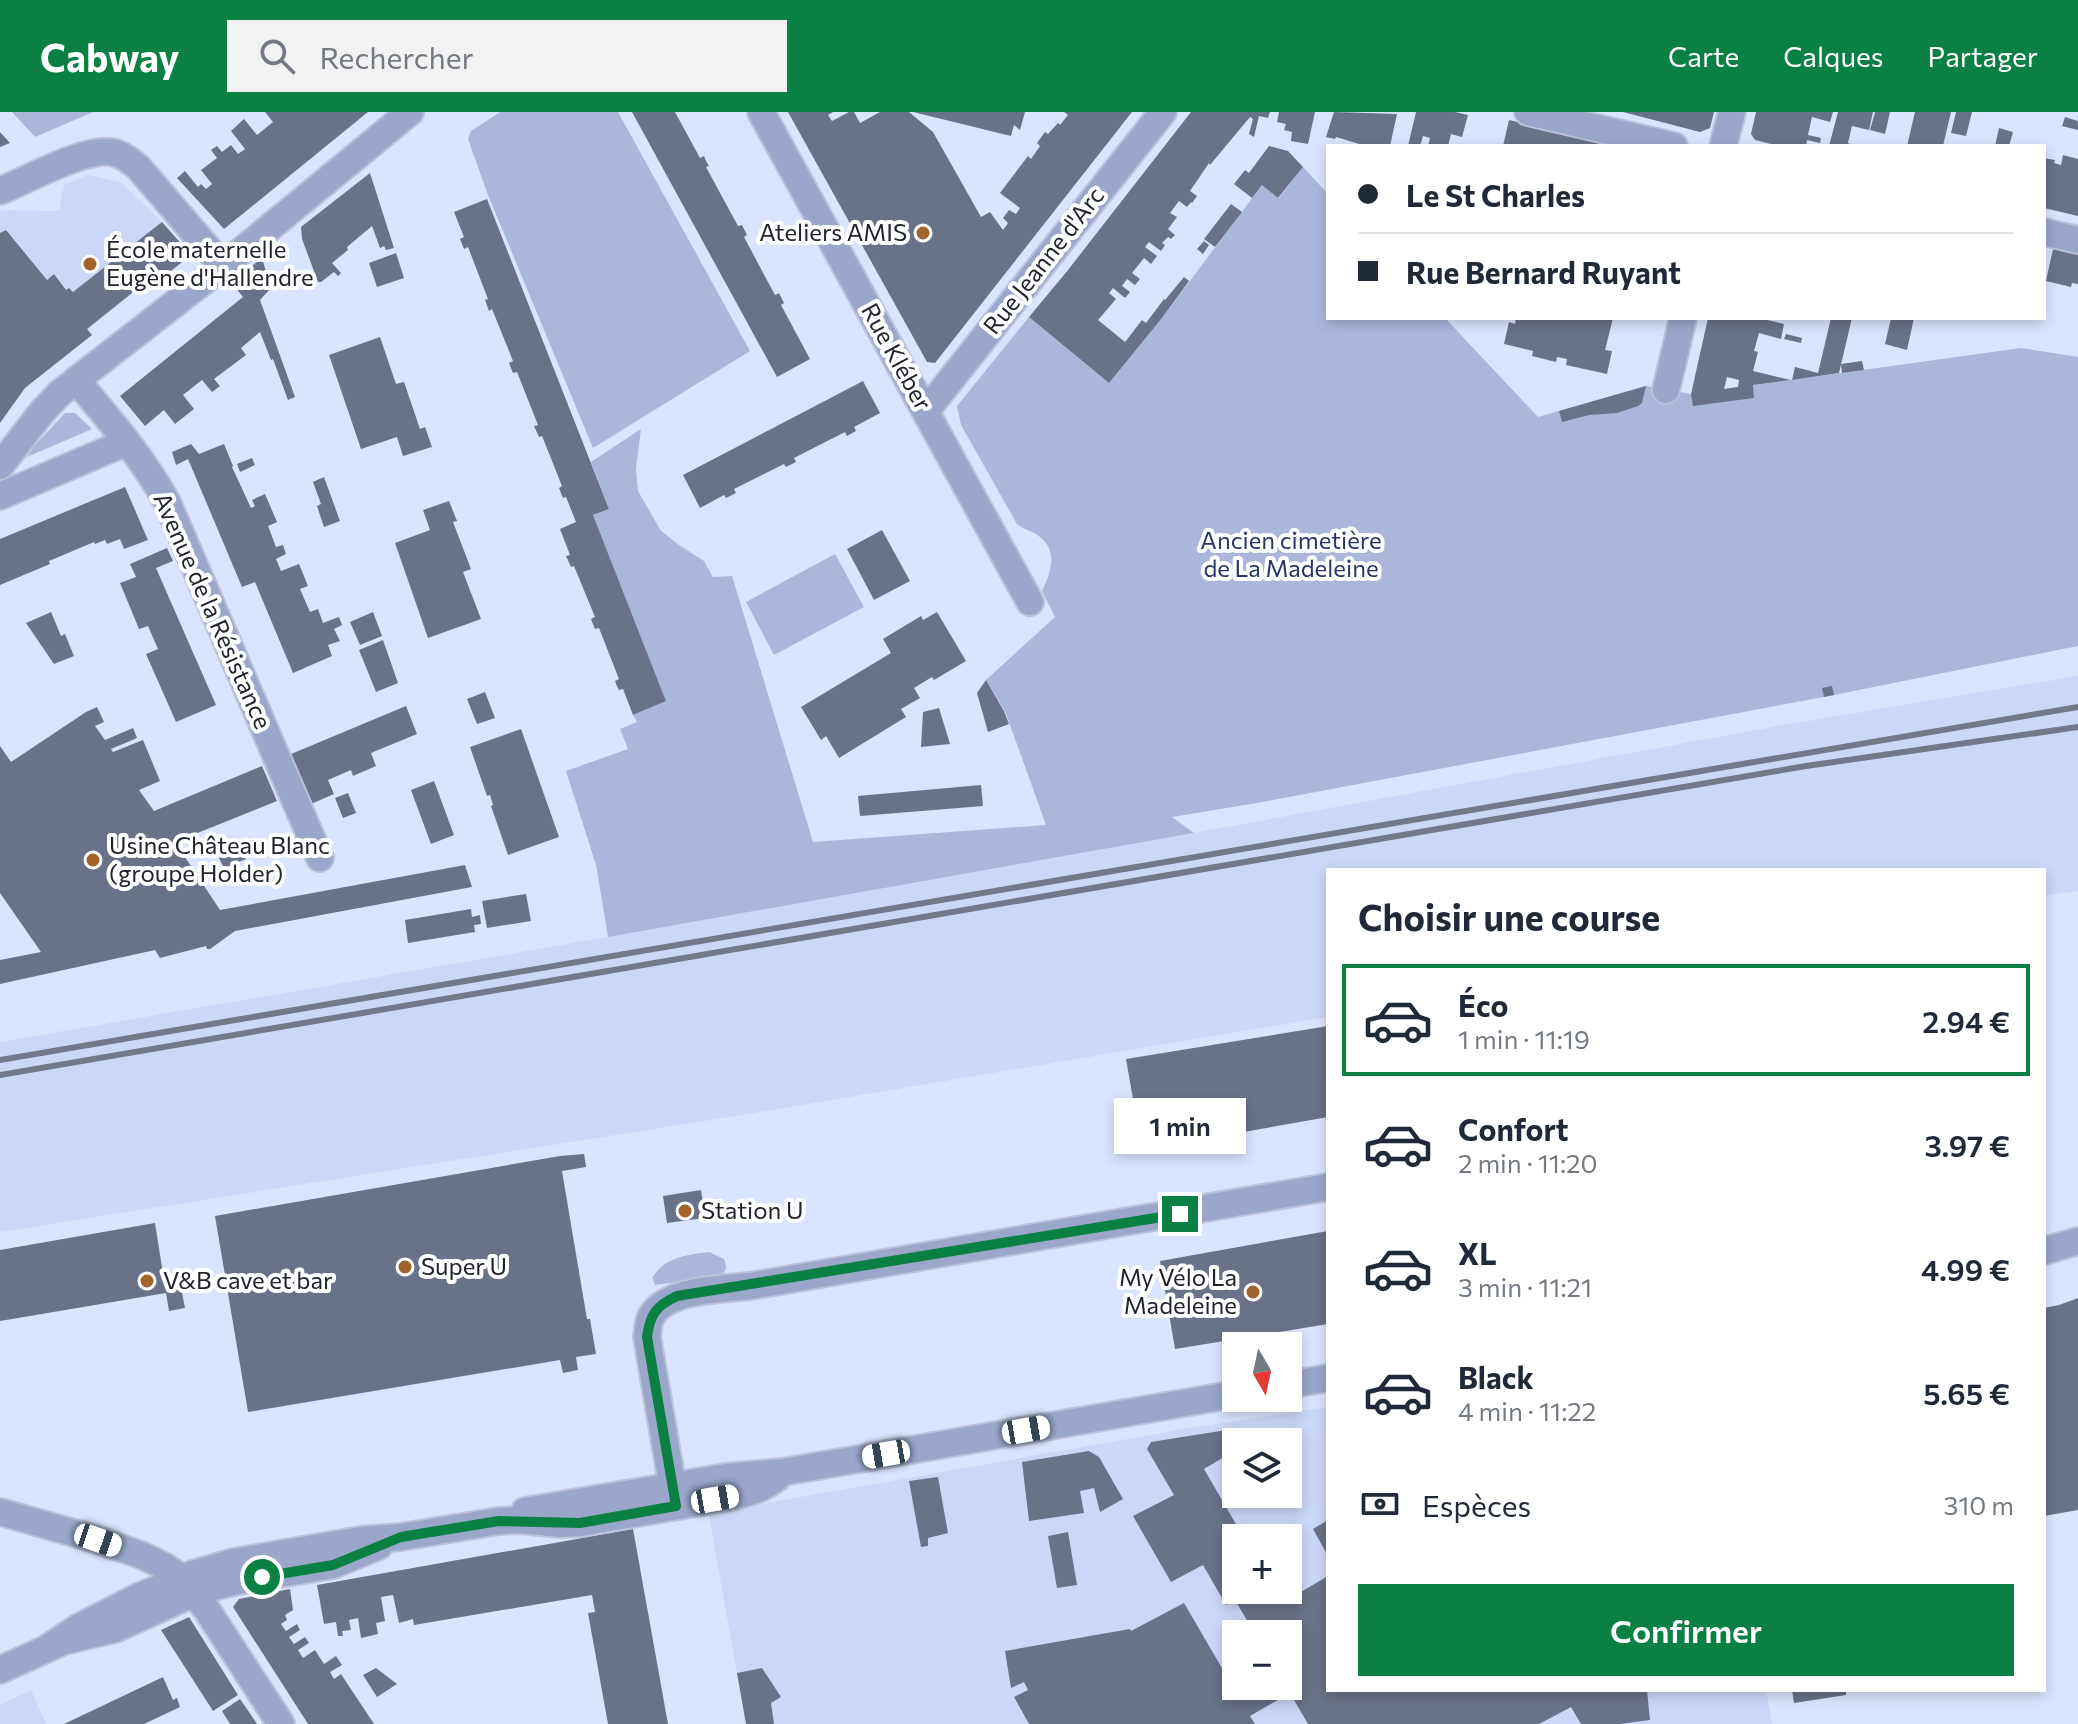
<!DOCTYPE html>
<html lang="fr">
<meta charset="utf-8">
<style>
body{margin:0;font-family:Commissioner,sans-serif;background:#f2f2f3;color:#1f2937;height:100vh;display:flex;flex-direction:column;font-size:30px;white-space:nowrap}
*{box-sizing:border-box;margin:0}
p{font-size:26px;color:#747a83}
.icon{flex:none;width:44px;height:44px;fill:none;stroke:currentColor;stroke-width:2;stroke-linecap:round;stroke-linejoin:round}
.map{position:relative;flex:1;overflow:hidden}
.details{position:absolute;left:1326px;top:756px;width:720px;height:824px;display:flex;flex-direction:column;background:#fff;border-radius:0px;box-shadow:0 4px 12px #0003}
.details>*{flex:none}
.top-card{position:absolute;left:1326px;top:32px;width:720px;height:176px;border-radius:0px;box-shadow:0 4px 12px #0003;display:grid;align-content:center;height:176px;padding:0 32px;background:#fff}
.needle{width:52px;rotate:171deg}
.tools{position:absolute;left:1222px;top:1220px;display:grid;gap:16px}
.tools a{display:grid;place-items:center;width:80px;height:80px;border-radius:0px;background:#fff;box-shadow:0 4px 12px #0003;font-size:40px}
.end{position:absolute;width:36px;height:36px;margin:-18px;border:10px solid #0b8043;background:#fff;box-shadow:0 0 0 4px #fff}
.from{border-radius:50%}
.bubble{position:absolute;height:56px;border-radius:0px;background:#fff;box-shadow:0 4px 12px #0003;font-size:26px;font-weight:600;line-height:56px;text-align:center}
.car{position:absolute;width:24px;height:48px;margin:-24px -12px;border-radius:10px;box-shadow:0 0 6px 2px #0007;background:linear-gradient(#fff 24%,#345 0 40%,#fff 0 76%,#345 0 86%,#fff 0)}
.top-card b{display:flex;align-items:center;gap:28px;height:76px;font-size:30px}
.top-card b+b{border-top:2px solid #e0e1e3}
.top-card i{width:20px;height:20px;background:#1f2937}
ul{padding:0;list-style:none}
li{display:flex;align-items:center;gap:24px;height:112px;margin:0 16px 12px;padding:0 16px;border:4px solid transparent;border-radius:0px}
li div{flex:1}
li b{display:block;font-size:30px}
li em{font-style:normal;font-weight:600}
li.active{border-color:#0b8043}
li>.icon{width:72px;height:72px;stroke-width:1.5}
h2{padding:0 32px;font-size:36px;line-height:96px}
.pay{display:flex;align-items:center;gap:20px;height:88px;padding:0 32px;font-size:30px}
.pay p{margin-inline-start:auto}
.primary-button{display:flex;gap:16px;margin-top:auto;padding:16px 32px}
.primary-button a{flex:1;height:92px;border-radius:0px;background:#0b8043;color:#fff;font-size:32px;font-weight:600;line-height:92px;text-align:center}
header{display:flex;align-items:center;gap:48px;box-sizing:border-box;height:112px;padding:0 40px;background:#0b8043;color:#fff}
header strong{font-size:38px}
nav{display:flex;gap:44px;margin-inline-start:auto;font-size:28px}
.search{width:560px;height:72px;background:#f2f2f3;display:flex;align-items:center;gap:20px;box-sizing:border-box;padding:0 28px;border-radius:0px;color:#747a83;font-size:30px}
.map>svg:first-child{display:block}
.built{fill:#ccd7f8;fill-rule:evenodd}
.green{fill:#aab7db}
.building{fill:#6a7289;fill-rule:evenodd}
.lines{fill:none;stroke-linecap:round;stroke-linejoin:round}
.minor-casing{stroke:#bac1d9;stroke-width:30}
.minor{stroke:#9aa7cb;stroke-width:26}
.rail{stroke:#73798a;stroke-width:6}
.route{stroke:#0b8043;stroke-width:10}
.poi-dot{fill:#a2632a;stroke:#fff;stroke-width:3}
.labels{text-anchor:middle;stroke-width:8;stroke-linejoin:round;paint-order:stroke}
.poi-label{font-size:24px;fill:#21242e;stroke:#fff;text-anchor:start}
.street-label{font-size:24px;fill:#21242e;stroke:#fff}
.park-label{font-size:24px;fill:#273569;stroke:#fff}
</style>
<header>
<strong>Cabway</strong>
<div class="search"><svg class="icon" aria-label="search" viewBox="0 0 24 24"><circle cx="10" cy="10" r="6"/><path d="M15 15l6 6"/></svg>Rechercher</div>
<nav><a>Carte</a><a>Calques</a><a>Partager</a></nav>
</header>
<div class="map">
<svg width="2078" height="1612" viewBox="0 0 2078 1612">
<rect width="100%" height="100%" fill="#dbe4ff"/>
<path class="built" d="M88,63l33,7 41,40 29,33 -29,23 -4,-5 -71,57 -87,-25v-94l4,-1 55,1 5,-26z
M2078,564v215l-34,5v-26h-716v147l-586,98 -742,117v-190l608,-105 586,-104 578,-106z
M1328,1295v283h438l6,34h-1026l-37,-208 40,-10 441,-78zM1236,1330h52v52h-52zM1236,1426h52v52h-52zM1236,1522h52v52h-52z
M31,1578l15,34h-46v-19z"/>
<path class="green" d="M12,0h81l-58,25z
M500,0h118l132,239 -157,97 -105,-253 -20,-56 3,-8z
M1303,55l25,27v124h117l93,99 108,-31 45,8 330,-46 57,9v289l-254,51 -567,106 -85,14 22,16 -586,104 -12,-72 -30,-94 62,-22 -8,-20 17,-7 -4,-7 33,-14 -73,-186 16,-6 -18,-47 50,-33 -5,40 2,22 23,40 18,14 25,16 9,16 19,-1 81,266 233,-17 -41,-114 -19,-31 69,-63 -13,-26c9,-18 16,-40 -2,-54 -7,-6 -16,-7 -23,-13l-56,-99 -4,-19 72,-89 80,66 53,-65 100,-133 17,13z
M65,301h10l17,16 -65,28 7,-11z
M835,442l29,53 -90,48 -28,-53z
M709,1140l15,7c3,8 3,11 -3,17l-66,9 -3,-7c13,-21 34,-23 57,-26z"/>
<path class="building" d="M265,0h103l-144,117 -47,-51 8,-7 13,16 3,-3 5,5 6,-5 -11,-14 16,-12 -6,-8 6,-4 5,6 9,-7 7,9 7,-5 -14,-18 13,-12 13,16 16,-13z
M632,0h43l25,46 4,-2 2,5 3,5 -3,1 32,59 4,-1 5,10 -3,2 31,58 4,-2 5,10 -3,2 29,54 -33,18z
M788,0h45l-5,3 4,6 17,-9h5l6,11 20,-11h29l24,20 48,85 9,-5 13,18 5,-7 -5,-5 6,-8 7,4 4,-6 -20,-15 28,-37 3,3 9,-13 -3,-3 8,-11 3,2 10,-11 2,2 8,-10 -4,-3h68l-197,251 -8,-1z
M913,0h112l-5,18 -6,-5 -3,11z
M1191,0h79l-2,6 -9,-2 -5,21 -5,-3 4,-15 -3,-2 -40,48 -1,-2 -19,28 7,5 -5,7 -1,-1 -4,5 -8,-6 -9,12 7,4 -9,12 7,6 -4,4 -3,-2 -6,6 3,2 -4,6 -12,-9 -4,5 12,9 -6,8 -7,-6 -12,15 8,6 -5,6 -8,-6 -5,7 8,6 -5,6 -12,-10 -4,5 7,6 -18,21 27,22 17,-22 4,3 18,-24 1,1 19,-23 5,4 -27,37 -53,65 -80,-66 39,-47z
M1279,0h36l-7,32 -17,-3 1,-9 -8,-2 2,-6 -9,-2z
M1334,0l63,2 -7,32 -23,-2 -1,2 -30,-9 -1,2 -9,-2z
M1416,0h39l13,3 -6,22 -11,-3 -3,12h-20l2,-8 -7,-2 -3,10h-12z
M1623,0h91l-4,16 -10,4z
M1756,0h77l-3,10 -18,-5 -4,18 13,3 -1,5 -13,-3 -1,6h-27l-24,-6 -4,-6z
M1838,0h35l-4,18 -17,-4 -4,17 8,3h-27z
M1875,0h15l-5,22 -15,-4z
M1915,0h36l-8,34h-36z
M1956,0h16l-6,24 -15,-3z
M2065,5l13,4v9l-16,-4z
M1509,8l104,25v1h-110z
M1999,16l14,4 -4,14h-14z
M0,20l10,11 -10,4z
M1269,34l19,5 15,16 -25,31 -16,-13 -10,13 -18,-14 11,-14 4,3z
M2063,43l15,4v57l-34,-8v-50l11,2 -1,3 7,2z
M370,61l24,75 -8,2 -2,-4 -4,2 -8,-22 -25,21 1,3 -16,13 9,10 -3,3 -4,-4 -13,10h-3l-16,-43 -1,-12z
M487,87l122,310 -16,6 73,186 -33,14 -10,-26 -4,1 -2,-4 -2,-5 4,-2 -20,-51 -4,1 -4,-10 4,-2 -21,-51 -3,1 -5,-11 4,-1 -10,-26 16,-7 -10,-25 -3,1 -4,-10 3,-2 -20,-50 -3,1 -5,-11 4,-1 -21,-53 -4,1 -4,-10 4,-2 -21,-52 -3,2 -4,-11 3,-1 -20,-52 -4,2 -4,-10 4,-2 -10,-25z
M1231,92l11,8 -27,35 -11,-8z
M162,110l29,33 -29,23 -4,-6 -71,57 5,6 -67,53 -25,35v-190l6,-3 41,50 7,-6 12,16 3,-2 4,4z
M1204,129l5,4 -6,9 -6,-5z
M2053,137l25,5v30l-6,-1 -1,4 -25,-6z
M396,141l8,25 -27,9 -8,-24z
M262,146l9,30 -11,12 35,97 -7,3 -15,-41 -2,1 -11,-28 -19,16 5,7 -32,24 6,7 -8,6 -10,-12 -19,15 11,14 -19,15 -11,-14 -19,16 -25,-30 123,-99 -12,-15z
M1516,206h97l-8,32 7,1 -5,23 -41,-9 1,-6 -10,-2 -1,5 -24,-6 1,-5 -29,-7 5,-22 6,2z
M1708,206h51l25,6 -3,15 -22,-6 -5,18 4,1 -5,19 38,9 -38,5 1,13 -61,8 -2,-12zM1727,265l12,3 -1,7 -14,2z
M1831,206h21l-13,55 -47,7 3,-13 23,6z
M1891,206h23l-7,32 -22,-6z
M1786,222l16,4 -1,5 -17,-4z
M380,225l16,47 8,-2 16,47 5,-2 7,20 -29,9 -6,-19 -36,12 -32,-94z
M1862,249l2,9 -22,3 -1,-9z
M863,269l17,32 -26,14 2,4 -9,5 -2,-4 -51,26 2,4 -10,5 -2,-3 -50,25 2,4 -10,5 -2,-3 -24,13 -17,-33z
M1646,274l-4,17 -4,3 -21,7 -28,2 -27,7 -3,-11z
M191,332l8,10 25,-10 9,22 -1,1 19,41 4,-2 -3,-6 13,-6 12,28 -9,4 8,21 7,-2 3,9 -10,5 5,12 18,-7 9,22 -8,3 10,23 8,-3 5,14 16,-6 3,8 -8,4 6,12 -12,4 4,11 -39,17 -38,-91 -13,5 -54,-128 -12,6 -4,-13z
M252,346l3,7 -15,7 -3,-8z
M324,365l16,44 -16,6 -7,-21 4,-2 -8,-22z
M125,375l23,53 -24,9 -4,-10 -13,5 -2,-4 -10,4 -1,-2 -45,19 1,3 -50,21v-46z
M449,389l8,20 -4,1 18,47 -8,3 18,47 -53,19 -33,-95 35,-13 -7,-20z
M882,418l28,51 -36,19 -27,-51z
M167,436l6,13 -17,7 60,137 -40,17 -30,-68 12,-5 -10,-23 -9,3 -19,-46 16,-6 -6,-13z
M51,500l10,24 4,-2 9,22 -20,8 -28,-41z
M373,500l9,24 -22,9 -10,-23z
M937,500l29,49 -32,19 -2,-3 -18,11 6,10 -19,11 5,8 -67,41 -13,-22 -5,4 -20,-33 90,-54 -8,-14 38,-23 2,4z
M383,528l15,43 -22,9 -17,-42z
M986,568l18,31 5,13 -21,8 -11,-39z
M1832,574l2,9 -10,2 -2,-9z
M485,580l10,26 -18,6 -10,-25z
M406,594l11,28 -46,19 5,13 -23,10 -2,-6 -23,10 6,14 -23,10 -20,-50z
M97,595l7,15 -9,4 10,14 28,-12 4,10 -26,11 2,3 30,-12 17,41 -21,9 15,21 108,-45 15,35 -102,41 45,68 245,-45 7,22 -237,44 -25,18h-3l-1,-3 -46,12 -5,-8 -155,34v-24l41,-8 -41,-59v-147l11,16 75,-50z
M939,596l11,36 -29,3 2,-35z
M521,617l38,108 -51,18 -17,-49 2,-1 -3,-10 -3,1 -17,-49z
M434,669l20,54 -23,9 -20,-54z
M981,673l2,21 -123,10 -2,-20z
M348,681l8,20 -13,5 -8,-20z
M242,737l4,10 -22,9 -5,-10z
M526,782l5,27 -44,7 -5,-27z
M471,797l1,8 8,-2 1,9 -7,1 1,7 -67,11 -3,-23z
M1328,914v91l-186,33 -16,-91z
M584,1042l2,13 -24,4 25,148h3l6,35 -20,3 2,13 -15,3 -3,-13 -312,52 -33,-196 345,-60z
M701,1078l4,28 -38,5 -4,-27z
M155,1111l10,63 15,-3 5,25 -16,3 -3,-18 -166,28v-71z
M1328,1119v93l-153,25 -15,-88z
M2078,1186v212l-34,6v-208l15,-3z
M1239,1316l3,7 5,-3 4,9 -15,1v8l-32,19 40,69h-8v52h38l8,13 46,-27v114h319l3,30 -30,4h-39l-10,-17 -32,17h-231l-18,-31 -40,23 5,8h-226l-15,-27 14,-7 -4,-8 -13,6 -6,-37 125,-22 1,2 53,-28 42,72 10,-5v16h52v-52h-33l-20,-34 -9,5 -23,-40 -32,17 -38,-66 41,-21 -27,-46 4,-7z
M1089,1339l10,6 24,42 -23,13 -6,-24 -14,3 4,22 -55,8 -7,-59z
M938,1365l10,56 -20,5v8l-7,1 -12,-66z
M1328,1408v36l-15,-27z
M633,1417l35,195h-60l-20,-111 7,-1 -3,-17 -178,30 -1,-6 -14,4 -6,-28 -12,2 4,24 -9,2 2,11 -17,4 -3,-20 -9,2 2,10 -9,1 1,5h-5l-2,-14 -12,2 -7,-39z
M1068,1420l9,53 -20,3 -9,-52z
M290,1477l3,21 -8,5 2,5 -6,4 5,7 11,-7 3,6 -11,7 5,7 11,-7 4,6 -11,7 5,8 12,-8 9,14 12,-8 6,9 -12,7 4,7 7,-5 33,50h-66l-75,-117 6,-8z
M189,1505l49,78 -25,16 -52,-81z
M376,1556l21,16 -20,13 -14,-22z
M762,1556l19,29 -10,6 3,21h-28l-9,-51z
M163,1565l10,23 4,-2 3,9 -36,17h-80z
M1792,1578h54v5l-52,8z
M240,1587l9,13 8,12h-27l-8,-13z"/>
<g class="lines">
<defs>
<path id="minor" d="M761,0l269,490
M1528,0l146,34
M1723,34l9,-34
M0,79c27,-11 82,-42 110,-39 11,1 19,8 28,15l85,99
M2044,120l34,8
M76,268c33,39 66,77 91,122l153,356
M1666,278l17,-72
M926,299l237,-299
M0,354l42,-54 18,-19 163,-127 187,-154
M0,384l127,-54
M2044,1139l34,-10
M1288,1273l40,-7
M676,1394l-29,-169c1,-6 1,-13 3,-18 13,-30 72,-30 100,-33l578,-99
M525,1399l201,-34 57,-5 453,-78
M0,1400l95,27 46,16 23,11 18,12 25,32 74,114
M49,1535l30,-20 59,-30 55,-23 41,-12 127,-22 40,-3 98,-16 22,-1 39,4 20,-1 156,-27c18,-5 34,-10 47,-24
M0,1558l64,-29 51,-12 86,-39 37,-9 95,-16 46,-19"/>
</defs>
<use href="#minor" class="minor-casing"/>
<use href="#minor" class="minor"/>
<path class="rail" d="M0,948l2078,-353
M0,963l1806,-309 272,-39"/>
</g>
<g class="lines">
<path class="route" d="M262,1465l71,-12 68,-28 24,-4 74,-12 81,2 96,-17 -29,-169c3,-23 9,-31 30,-41l503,-82"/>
</g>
<g class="poi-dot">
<circle cx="923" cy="121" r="8"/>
<circle cx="90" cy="152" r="8"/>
<circle cx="93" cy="748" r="8"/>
<circle cx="685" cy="1099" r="8"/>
<circle cx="405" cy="1155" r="8"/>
<circle cx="147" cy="1169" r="8"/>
<circle cx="1253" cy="1180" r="8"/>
</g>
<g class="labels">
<g class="poi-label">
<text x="907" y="129" text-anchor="end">Ateliers AMIS</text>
<text x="106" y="146">École maternelle<tspan x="106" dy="28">Eugène d'Hallendre</tspan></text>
<text x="109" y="742">Usine Château Blanc<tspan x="109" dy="28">(groupe Holder)</tspan></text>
<text x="701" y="1107">Station U</text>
<text x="421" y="1163">Super U</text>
<text x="1237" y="1174" text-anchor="end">My Vélo La<tspan x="1237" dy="28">Madeleine</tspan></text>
<text x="163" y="1177">V&amp;B cave et bar</text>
</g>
<g class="street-label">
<text transform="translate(1044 149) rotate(-52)" y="8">Rue Jeanne d'Arc</text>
<text transform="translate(896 245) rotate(61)" y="8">Rue Kléber</text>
<text transform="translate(212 499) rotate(66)" y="8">Avenue de la Résistance</text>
</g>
<g class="park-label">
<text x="1291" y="437">Ancien cimetière<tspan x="1291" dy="28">de La Madeleine</tspan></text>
</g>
</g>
</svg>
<div class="tools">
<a><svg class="needle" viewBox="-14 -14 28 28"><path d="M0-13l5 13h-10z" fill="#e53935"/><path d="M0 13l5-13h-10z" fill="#747a83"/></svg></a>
<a><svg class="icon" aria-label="layers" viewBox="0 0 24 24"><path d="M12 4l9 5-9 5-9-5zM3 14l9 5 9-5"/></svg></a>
<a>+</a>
<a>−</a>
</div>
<i class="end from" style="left:262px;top:1465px"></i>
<i class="end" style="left:1180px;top:1102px"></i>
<div class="bubble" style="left:1114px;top:986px;width:132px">1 min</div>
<i class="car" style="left:1026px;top:1318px;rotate:80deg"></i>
<i class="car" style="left:886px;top:1342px;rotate:260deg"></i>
<i class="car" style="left:715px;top:1387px;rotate:80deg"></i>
<i class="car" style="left:98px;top:1428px;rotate:109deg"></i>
<div class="top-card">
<b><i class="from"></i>Le St Charles</b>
<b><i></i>Rue Bernard Ruyant</b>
</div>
<section class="details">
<h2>Choisir une course</h2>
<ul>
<li class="active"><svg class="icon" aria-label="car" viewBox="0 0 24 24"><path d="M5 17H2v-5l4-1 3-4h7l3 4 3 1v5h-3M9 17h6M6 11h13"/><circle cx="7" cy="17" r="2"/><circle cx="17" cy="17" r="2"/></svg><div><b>Éco</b><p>1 min · 11:19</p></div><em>2.94 €</em></li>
<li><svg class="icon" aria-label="car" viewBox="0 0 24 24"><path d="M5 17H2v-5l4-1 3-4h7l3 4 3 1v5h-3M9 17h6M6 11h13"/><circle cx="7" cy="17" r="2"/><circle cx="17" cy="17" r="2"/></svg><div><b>Confort</b><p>2 min · 11:20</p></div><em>3.97 €</em></li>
<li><svg class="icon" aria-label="car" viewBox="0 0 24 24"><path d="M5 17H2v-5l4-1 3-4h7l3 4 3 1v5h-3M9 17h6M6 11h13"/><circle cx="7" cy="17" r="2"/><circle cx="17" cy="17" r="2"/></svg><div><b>XL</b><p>3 min · 11:21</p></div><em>4.99 €</em></li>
<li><svg class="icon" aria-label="car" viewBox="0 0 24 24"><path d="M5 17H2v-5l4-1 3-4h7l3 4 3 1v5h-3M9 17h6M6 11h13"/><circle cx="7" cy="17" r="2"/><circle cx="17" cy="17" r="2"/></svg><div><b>Black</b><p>4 min · 11:22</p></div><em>5.65 €</em></li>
</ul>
<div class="pay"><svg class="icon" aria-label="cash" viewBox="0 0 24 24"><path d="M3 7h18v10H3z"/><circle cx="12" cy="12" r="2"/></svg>Espèces<p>310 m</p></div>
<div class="primary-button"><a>Confirmer</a></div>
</section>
</div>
